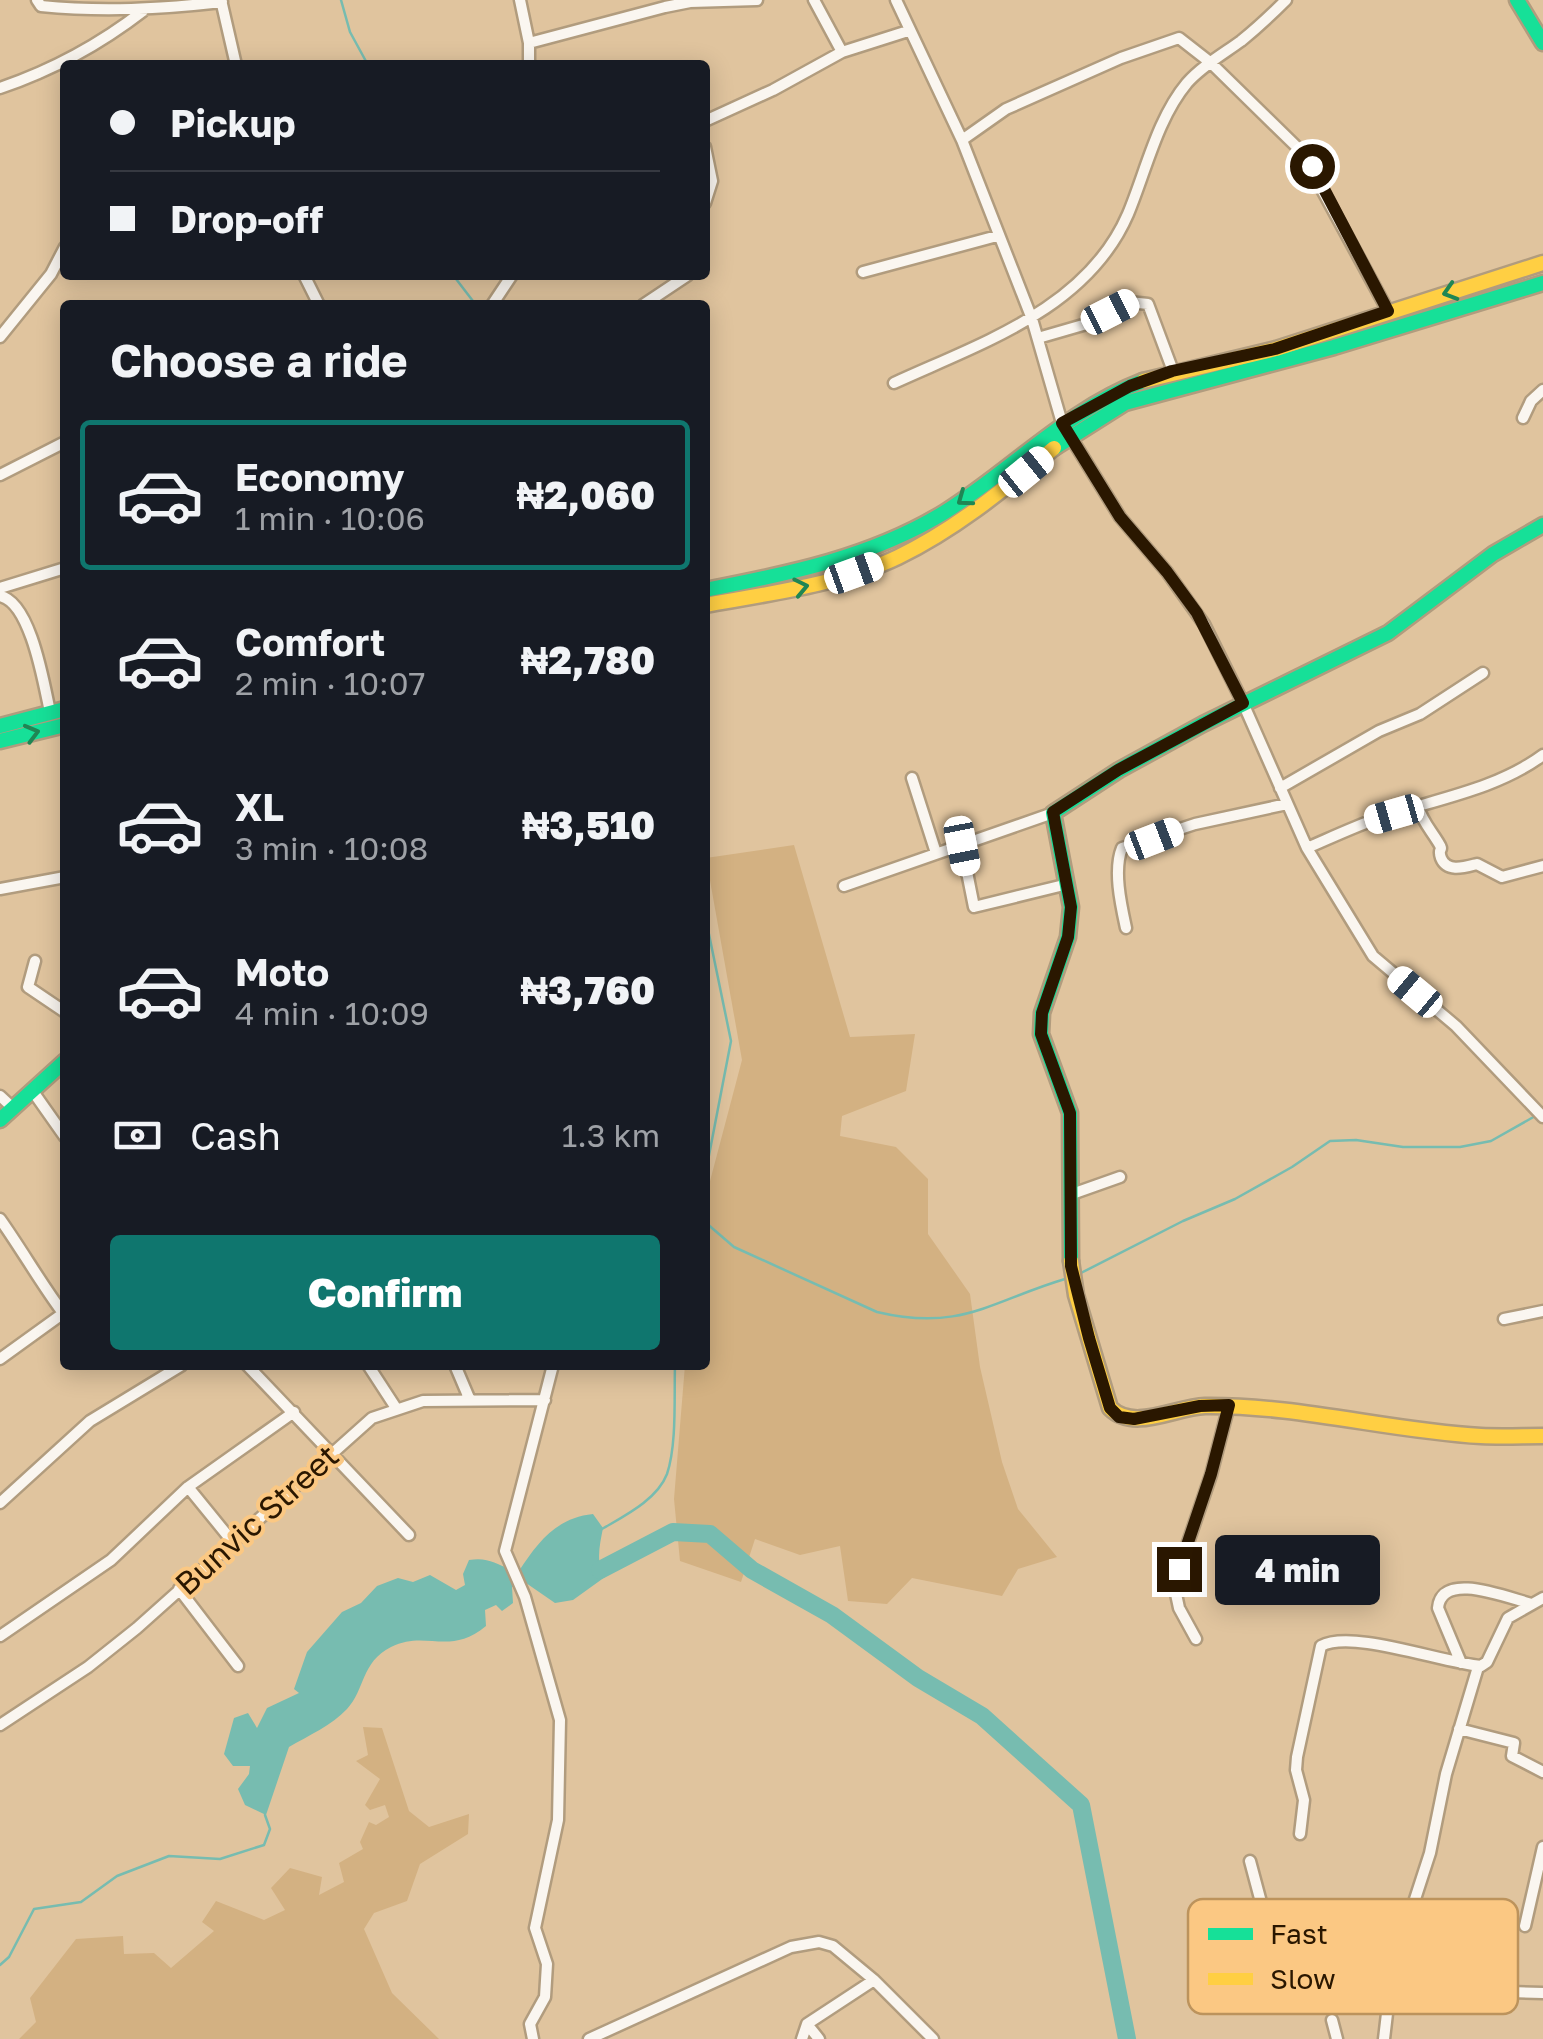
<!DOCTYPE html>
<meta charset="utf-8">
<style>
body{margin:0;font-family:"Golos Text",sans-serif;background:#242831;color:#f1f3f6;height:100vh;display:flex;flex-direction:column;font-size:38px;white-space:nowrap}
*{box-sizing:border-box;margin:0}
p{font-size:32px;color:#9ea1a6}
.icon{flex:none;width:55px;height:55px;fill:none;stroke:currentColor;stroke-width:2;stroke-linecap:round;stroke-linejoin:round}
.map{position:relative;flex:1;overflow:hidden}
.details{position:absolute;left:60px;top:300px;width:650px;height:1070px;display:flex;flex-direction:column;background:#171b24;border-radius:10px;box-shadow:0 5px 25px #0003}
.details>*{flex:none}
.hud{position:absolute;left:60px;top:60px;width:650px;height:220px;border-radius:10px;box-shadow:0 5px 25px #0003;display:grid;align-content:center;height:220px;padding:0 50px;background:#171b24}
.end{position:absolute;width:45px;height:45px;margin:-22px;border:12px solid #2a1700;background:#fff;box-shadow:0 0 0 5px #fff}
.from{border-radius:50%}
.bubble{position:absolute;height:70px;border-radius:10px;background:#171b24;box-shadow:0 5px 25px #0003;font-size:32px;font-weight:800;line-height:70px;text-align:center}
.car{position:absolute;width:30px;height:60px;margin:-30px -15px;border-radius:12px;box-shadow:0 0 8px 2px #0007;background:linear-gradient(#fff 24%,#345 0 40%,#fff 0 76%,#345 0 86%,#fff 0)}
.hud b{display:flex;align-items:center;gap:35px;height:95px;font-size:38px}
.hud b+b{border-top:2px solid #363941}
.hud i{width:25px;height:25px;background:#f1f3f6}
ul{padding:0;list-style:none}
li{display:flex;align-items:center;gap:30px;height:150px;margin:0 20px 15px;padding:0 30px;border:5px solid transparent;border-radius:10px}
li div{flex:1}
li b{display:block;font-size:38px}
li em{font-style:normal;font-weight:800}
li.on{border-color:#0f766e}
li>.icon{width:90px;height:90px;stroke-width:1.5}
h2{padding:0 50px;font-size:45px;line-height:120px}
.pay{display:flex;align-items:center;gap:25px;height:110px;padding:0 50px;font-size:38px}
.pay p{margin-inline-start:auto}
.action{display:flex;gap:20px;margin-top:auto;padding:20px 50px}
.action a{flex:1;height:115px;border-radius:10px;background:#0f766e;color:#fff;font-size:40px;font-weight:800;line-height:115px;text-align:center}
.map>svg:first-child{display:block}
.green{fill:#d3b182}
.water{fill:#77bcb0}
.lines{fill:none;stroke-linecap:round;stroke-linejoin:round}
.stream{stroke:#77bcb0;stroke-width:2.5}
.river{stroke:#77bcb0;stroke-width:18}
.street-casing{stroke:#b19c7e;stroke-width:15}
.fast-casing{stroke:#b19c7e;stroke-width:19}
.slow-casing{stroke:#b19c7e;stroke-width:19}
.street{stroke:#faf6f0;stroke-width:10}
.fast{stroke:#16e098;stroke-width:14}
.slow{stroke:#ffcf43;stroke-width:14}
.oneway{stroke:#1f8654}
.route{stroke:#2a1700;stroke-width:12}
.labels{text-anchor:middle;stroke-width:8;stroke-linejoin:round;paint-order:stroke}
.street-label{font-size:32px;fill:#2a1700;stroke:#fbc883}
.key{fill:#fbc883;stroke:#bc935c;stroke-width:2.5}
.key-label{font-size:28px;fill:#2a1700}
</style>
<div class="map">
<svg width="1543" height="2039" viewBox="0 0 1543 2039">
<rect width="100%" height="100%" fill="#e0c49e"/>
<path class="green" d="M794,845l56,192 65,-3 -9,57 -64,25 -2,20 56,11 32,32v55l42,60 10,73 22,95 16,47 39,48 -39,12 -16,27 -90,-18 -25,26 -39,-3 -8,-55 -40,9 -45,-16 -14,43 -61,-21 -6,-62 11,-134h20v-165l37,-140 -36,-202z
M363,1727l19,1 27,83 20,16 40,-13 -1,20 -48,30 -13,37 -33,12 -10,16 28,64 47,46h-420l17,-17 -6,-24 46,-59 47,-3 1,18 30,-1 17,15 43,-37 -12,-9 14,-21 48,19 21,-10 -14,-22 19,-20 32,9 -3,18 25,-13 -5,-19 24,-14 -3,-7 9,-20 7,3 13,-8 -4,-12 -15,5 -5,-5 15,-26 -24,-18 12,-6z"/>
<path class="water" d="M593,1514l10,14c-3,16 -8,35 2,49l-32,23 -18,3 -29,-20 -14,4 1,16 -11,8 -6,-6 -11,5 1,16c-38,31 -59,3 -95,21 -30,15 -26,43 -44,62 -15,16 -39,27 -58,38l-23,68 -21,-10 -7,-16 11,-15 1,-8h-17l-9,-12 10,-36 14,-5 9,15 10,-20 32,-15 -5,-4 13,-37 35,-40 19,-9 16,-17 21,-8 15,4 17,-7 26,15 9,-5 -2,-11 6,-14c22,-4 29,7 50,11 19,-29 37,-53 74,-57z"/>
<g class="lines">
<path class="stream" d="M341,0l9,32 18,33
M453,275l23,30
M705,915l26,126 -26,135
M705,1222l29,25 143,65c84,20 114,-11 188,-33
M1077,1275l106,-54 52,-22 57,-32 38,-26 26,-1 47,7h57l31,-6 46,-26
M602,1529c22,-13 55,-29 65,-55 10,-30 7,-77 8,-109
M0,1965l9,-8 25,-48 47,-7 36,-26 52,-20 51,3 44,-14 6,-16 -5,-14"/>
<path class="river" d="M600,1570l73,-38 37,2 42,36 80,45 86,63 64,38 99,89 46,234"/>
<defs>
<path id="street" d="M37,0l4,6c62,6 119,3 181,-4
M221,0l15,65
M520,0l9,43v22
M814,0l28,52
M896,0l66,140 70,179 30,104 58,94 47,55 37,52 39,79 64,145 66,108 83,70 87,91
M529,43l136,-36 25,-5 67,-2
M0,88c53,-18 99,-43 143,-77
M705,121l68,-31 69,-38 66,-21
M962,140l44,-31 115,-51 58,-20 32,25 90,88 87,160
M705,147l7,34 -7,22
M863,272l134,-36
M304,275l15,30
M492,305l20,-30
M643,305l45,-30
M0,337l51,-63 14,-27
M1038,338l45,-13 46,-23 19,2 25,67
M894,383c87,-40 193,-74 234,-169 18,-43 29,-95 59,-131 15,-17 36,-29 54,-42 16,-13 31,-27 45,-41
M1523,418l8,-17 12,-11
M0,475l65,-33
M0,588l65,-20
M0,596c31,6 44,89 50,116
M912,778l24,75
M1280,788l99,-57 41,-17 63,-41
M1418,807c5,15 12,22 20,35 7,11 -1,4 3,16 6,15 24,9 36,6l25,13 41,-11
M962,847l12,60 94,-23
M1307,848c21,-9 42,-19 64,-27 57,-21 122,-29 172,-66
M844,886l209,-73
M0,889l65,-12
M1126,928c-5,-23 -13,-58 -4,-80l73,-24 92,-20
M35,961l-7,26 37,25
M34,1093l31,44
M0,1096l14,13
M1072,1194l48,-17
M0,1219c22,31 40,63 63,94
M1504,1319l39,-8
M0,1359l65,-47
M247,1365l162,170
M368,1365l28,43
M455,1365l14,33
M188,1487l44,54
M0,1503l90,-82 92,-56
M179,1589l59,77
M0,1636l111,-76 77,-73 106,-75
M1196,1639l-17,-31 -3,-14 3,-25 32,-94 18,-70
M1461,1663l-23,-55c3,-38 70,-10 94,-4
M0,1725l88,-58 49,-39 235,-210 51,-17 122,-1
M1459,1729l55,14 -2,13 31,16
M1300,1834l4,-34 -8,-30 1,-13 24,-111c31,-17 122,17 160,20l6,-4 21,-44 35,-20
M1250,1861l35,131 6,3 99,-7 153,5
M1525,1926l18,-79
M1332,2020l5,19
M807,2024l12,15
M533,2039l-3,-15 15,-27 2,-33 -12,-36 23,-108 2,-100 -35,-123 -20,-46 48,-186
M589,2039l202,-92 28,-5 14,4 41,34 59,59
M802,2039l5,-15 67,-44
M1384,2039l6,-51 14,-55 26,-80 16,-79 32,-107"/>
<path id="fast" d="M1517,0l26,43
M1054,448l71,-45 209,-56 209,-64
M705,590c83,-16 167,-33 240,-78 67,-42 122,-102 198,-131
M0,726l65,-17
M0,741l65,-16
M0,1120l65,-59
M1071,1261l-1,-148 -29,-79 1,-21 26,-76 3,-30 -18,-94 66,-43 84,-46 185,-91 105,-79 50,-29"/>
<path id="slow" d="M1143,381l133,-32 267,-86
M705,605c61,-11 137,-21 193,-48 58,-28 107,-69 156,-109
M1071,1261l5,34 34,113c24,24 65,-1 95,-2 94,-1 184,25 276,30 21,1 42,0 62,0"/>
</defs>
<use href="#street" class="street-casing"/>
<use href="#fast" class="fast-casing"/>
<use href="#slow" class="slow-casing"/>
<use href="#street" class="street"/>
<use href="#fast" class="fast"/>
<use href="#slow" class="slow"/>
</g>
<defs><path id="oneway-chevron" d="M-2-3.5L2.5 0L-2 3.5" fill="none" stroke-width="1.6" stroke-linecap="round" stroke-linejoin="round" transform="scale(2.5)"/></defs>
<g class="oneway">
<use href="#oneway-chevron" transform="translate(1450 292) rotate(163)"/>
<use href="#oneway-chevron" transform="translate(964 499) rotate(144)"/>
<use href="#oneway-chevron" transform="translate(801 587) rotate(-12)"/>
<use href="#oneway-chevron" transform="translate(32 733) rotate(-15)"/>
</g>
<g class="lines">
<path class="route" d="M1179,1569l32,-95 18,-69 -29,1 -66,13 -15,-2 -9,-9 -21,-70 -18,-72 -1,-153 -29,-79 1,-21 26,-76 3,-30 -18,-95 65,-42 125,-67 -46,-90 -30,-41 -47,-55 -58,-94 68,-37 42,-15 103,-22 113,-38 -76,-145"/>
</g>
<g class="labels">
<g class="street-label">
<text transform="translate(257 1520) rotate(-42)" y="11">Bunvic Street</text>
</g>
</g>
<rect x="1188" y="1899" width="330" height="115" rx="15" class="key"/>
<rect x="1208" y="1928" width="45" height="12" fill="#16e098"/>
<rect x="1208" y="1973" width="45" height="12" fill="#ffcf43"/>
<g class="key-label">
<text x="1270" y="1944">Fast</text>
<text x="1270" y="1989">Slow</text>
</g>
</svg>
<i class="end from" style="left:1312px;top:166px"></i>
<i class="end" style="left:1179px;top:1569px"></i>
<div class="bubble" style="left:1215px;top:1535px;width:165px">4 min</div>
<i class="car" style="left:1110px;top:312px;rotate:63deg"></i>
<i class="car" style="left:1026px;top:472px;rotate:51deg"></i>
<i class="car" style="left:854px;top:573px;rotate:70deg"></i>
<i class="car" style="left:1394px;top:814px;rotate:254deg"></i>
<i class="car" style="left:1154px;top:839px;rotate:69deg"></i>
<i class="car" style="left:962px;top:846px;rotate:169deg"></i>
<i class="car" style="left:1415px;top:992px;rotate:310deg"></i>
<div class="hud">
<b><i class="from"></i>Pickup</b>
<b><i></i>Drop-off</b>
</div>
<section class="details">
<h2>Choose a ride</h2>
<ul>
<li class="on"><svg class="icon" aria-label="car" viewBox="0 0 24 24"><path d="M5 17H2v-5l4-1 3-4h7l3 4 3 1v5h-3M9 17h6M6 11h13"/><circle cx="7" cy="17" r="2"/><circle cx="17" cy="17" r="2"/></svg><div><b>Economy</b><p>1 min · 10:06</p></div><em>₦2,060</em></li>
<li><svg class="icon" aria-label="car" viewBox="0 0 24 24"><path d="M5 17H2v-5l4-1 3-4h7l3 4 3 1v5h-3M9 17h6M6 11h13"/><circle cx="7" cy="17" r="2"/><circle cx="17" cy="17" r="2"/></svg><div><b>Comfort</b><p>2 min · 10:07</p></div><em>₦2,780</em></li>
<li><svg class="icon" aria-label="car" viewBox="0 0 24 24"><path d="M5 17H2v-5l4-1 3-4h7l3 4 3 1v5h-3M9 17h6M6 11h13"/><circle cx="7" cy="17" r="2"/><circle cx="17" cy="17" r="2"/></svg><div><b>XL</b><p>3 min · 10:08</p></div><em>₦3,510</em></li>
<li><svg class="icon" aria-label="car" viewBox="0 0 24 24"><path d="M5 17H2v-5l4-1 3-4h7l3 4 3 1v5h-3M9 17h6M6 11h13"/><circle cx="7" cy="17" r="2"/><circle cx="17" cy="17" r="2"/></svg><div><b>Moto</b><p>4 min · 10:09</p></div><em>₦3,760</em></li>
</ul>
<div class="pay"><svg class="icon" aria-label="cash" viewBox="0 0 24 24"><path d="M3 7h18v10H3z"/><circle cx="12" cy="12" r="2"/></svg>Cash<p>1.3 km</p></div>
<div class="action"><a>Confirm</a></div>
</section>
</div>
